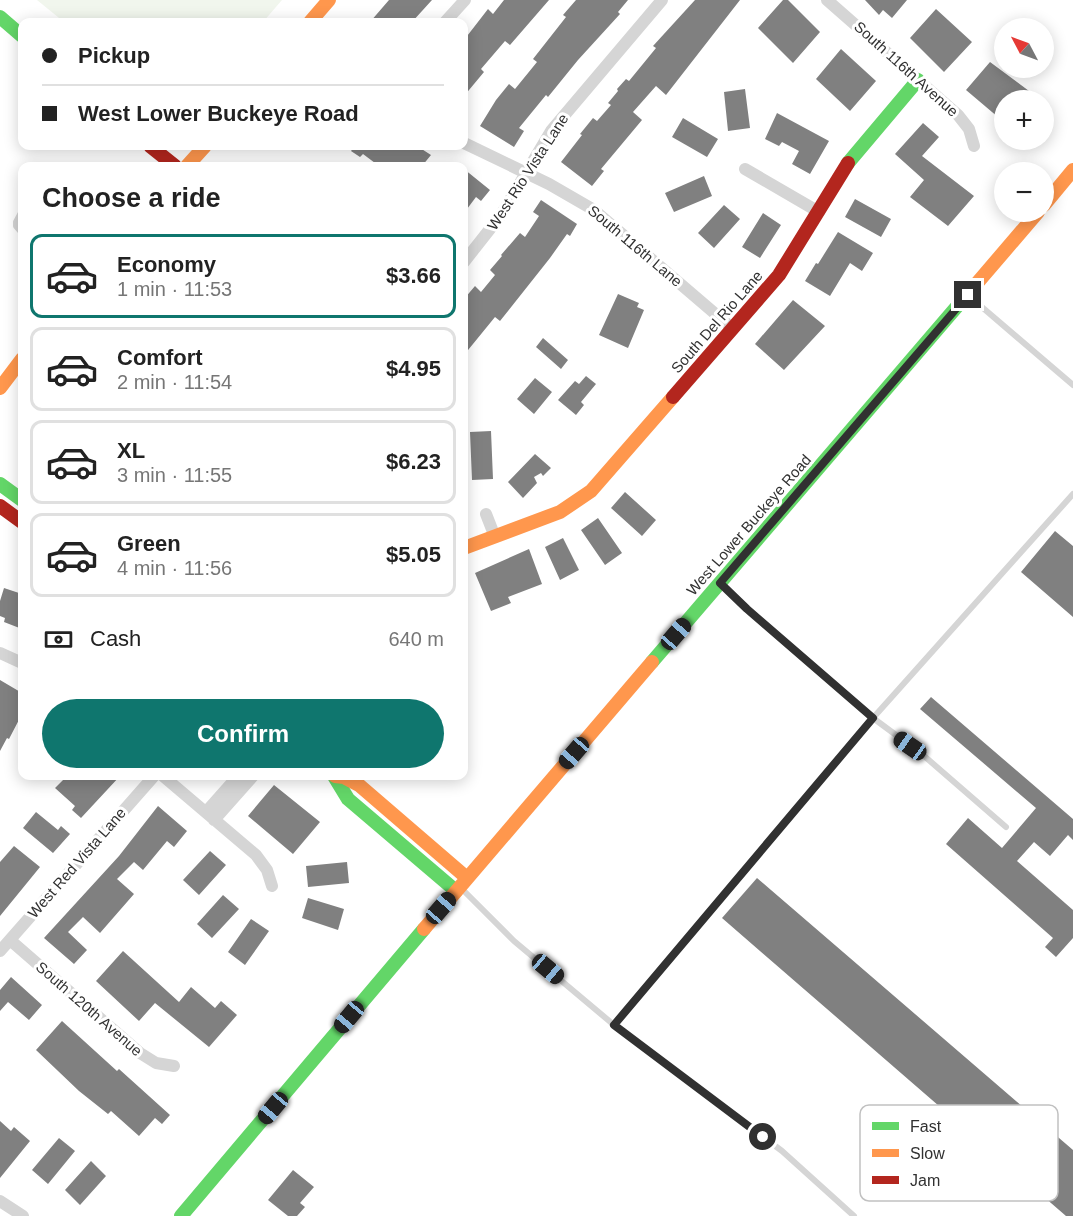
<!DOCTYPE html>
<meta charset="utf-8">
<style>
body{margin:0;font-family:Arial,sans-serif;background:#f2f2f2;color:#222;height:100vh;display:flex;flex-direction:column;font-size:22px;white-space:nowrap}
*{box-sizing:border-box;margin:0}
p{font-size:20px;color:#767676}
.icon{flex:none;width:33px;height:33px;fill:none;stroke:currentColor;stroke-width:2;stroke-linecap:round;stroke-linejoin:round}
.map{position:relative;flex:1;overflow:hidden}
.details{position:absolute;left:18px;top:162px;width:450px;height:618px;display:flex;flex-direction:column;background:#fff;border-radius:12px;box-shadow:0 3px 15px #0003}
.details>*{flex:none}
.banner{position:absolute;left:18px;top:18px;width:450px;height:132px;border-radius:12px;box-shadow:0 3px 15px #0003;display:grid;align-content:center;height:132px;padding:0 24px;background:#fff}
.needle{width:39px;rotate:311deg}
.buttons{position:absolute;left:994px;top:18px;display:grid;gap:12px}
.buttons a{display:grid;place-items:center;width:60px;height:60px;border-radius:50%;background:#fff;box-shadow:0 3px 15px #0003;font-size:30px}
.end{position:absolute;width:27px;height:27px;margin:-14px;border:8px solid #313131;background:#fff;box-shadow:0 0 0 3px #fff}
.from{border-radius:50%}
.car{position:absolute;width:18px;height:36px;margin:-18px -9px;border-radius:8px;box-shadow:0 0 4px 2px #0007;background:linear-gradient(#222 24%,#8ab4d8 0 40%,#222 0 76%,#8ab4d8 0 86%,#222 0)}
.banner b{display:flex;align-items:center;gap:21px;height:57px;font-size:22px}
.banner b+b{border-top:2px solid #e0e0e0}
.banner i{width:15px;height:15px;background:#222}
ul{padding:0;list-style:none}
li{display:flex;align-items:center;gap:18px;height:84px;margin:0 12px 9px;padding:0 12px;border:3px solid #e0e0e0;border-radius:12px}
li div{flex:1}
li b{display:block;font-size:22px}
li em{font-style:normal;font-weight:600}
li.active{border-color:#0f766e}
li>.icon{width:54px;height:54px;stroke-width:1.5}
h2{padding:0 24px;font-size:27px;line-height:72px}
.pay{display:flex;align-items:center;gap:15px;height:66px;padding:0 24px;font-size:22px}
.pay p{margin-inline-start:auto}
.button{display:flex;gap:12px;margin-top:auto;padding:12px 24px}
.button a{flex:1;height:69px;border-radius:36px;background:#0f766e;color:#fff;font-size:24px;font-weight:600;line-height:69px;text-align:center}
.map>svg:first-child{display:block}
.green{fill:#f1f6ed}
.building{fill:#808080}
.lines{fill:none;stroke-linecap:round;stroke-linejoin:round}
.lane{stroke:#d5d5d5;stroke-width:6}
.street{stroke:#d5d5d5;stroke-width:12}
.fast{stroke:#63d668;stroke-width:14}
.slow{stroke:#ff974d;stroke-width:14}
.jam{stroke:#b3261e;stroke-width:14}
.route{stroke:#313131;stroke-width:8}
.labels{text-anchor:middle;stroke-width:6;stroke-linejoin:round;paint-order:stroke}
.street-label{font-size:15px;fill:#313131;stroke:#fff}
.key{fill:#fff;stroke:#c1c1c1;stroke-width:1.5}
.key-label{font-size:16px;fill:#313131}
</style>
<div class="map">
<svg width="1073" height="1216" viewBox="0 0 1073 1216">
<rect width="100%" height="100%" fill="#fff"/>
<path class="green" d="M37,0h245l-19,22h-199z"/>
<path class="building" d="M389,0h43l-20,22h-42z
M504,0h45l-39,45 -5,-4 -24,28 3,3 -20,24v-56l24,-31 5,5z
M576,0h52l-10,12 2,2 -42,46 -30,37 -2,-2 -27,33 5,3 -10,16 -34,-21 16,-26 13,-16 6,5 22,-27 -4,-3 33,-42 -3,-2z
M695,0h45l-74,95 -10,-9 -23,26 9,8 -41,49 3,2 -12,15 -31,-24 21,-27 -2,-1 13,-16 4,3 14,-16 -3,-2 10,-12 -1,-2 9,-10 3,2 27,-33 -3,-2z
M783,0h5l32,32 -27,31 -35,-35z
M865,0h42l-15,18 -9,-8 -4,5z
M936,9l36,33 -28,30 -34,-34z
M841,49l35,32 -26,30 -34,-32z
M990,62l39,29 -9,9h-15v23l-39,-33z
M745,89l5,39 -22,3 -4,-39z
M777,113l52,28 -19,33 -18,-10 7,-13 -17,-9 -3,4 -14,-7z
M683,118l35,21 -11,18 -35,-20z
M923,123l16,14 -17,19 52,40 -26,30 -38,-29 14,-17 -29,-26z
M353,146h64l14,9 -9,11h-43l-16,-12 -3,3 -9,-6 3,-4z
M464,169l26,21 -9,11 -5,-4 -12,16z
M704,176l8,20 -38,16 -9,-19z
M855,199l36,20 -10,18 -36,-20z
M541,200l36,24 -7,12 -3,-2 -17,24 -50,63 -5,-4 -31,38v-56l11,-13 6,6 14,-17 -5,-5 12,-14 -1,-1 19,-22 5,4 14,-21 -6,-4z
M724,205l16,14 -26,29 -16,-15z
M763,213l18,12 -21,33 -18,-11z
M838,232l35,21 -11,18 -12,-8 -20,33 -25,-15 11,-18 2,1z
M618,294l21,9 -2,4 7,3 -16,38 -29,-13z
M793,300l32,26 -41,44 -29,-26z
M543,338l25,22 -7,9 -25,-22z
M586,376l10,8 -15,18 3,3 -8,10 -18,-15 17,-19 4,3z
M535,378l17,14 -18,22 -17,-15z
M491,431l2,48 -21,1 -2,-48z
M535,454l16,14 -8,8 -2,-3 -7,4 3,6 -14,15 -15,-16z
M625,492l31,28 -14,16 -31,-28z
M598,518l24,35 -17,12 -24,-35z
M1055,531l18,15v71l-52,-45z
M563,538l16,32 -19,10 -15,-33z
M529,549l13,35 -34,13 3,6 -20,8 -16,-38z
M4,588l18,6v35l-18,-7 1,-4 -5,-2v-15z
M0,680l22,13v21l-13,25 -2,-1 -7,13z
M931,697l142,122v21l-5,-5 -18,21 -16,-14 -17,19 56,49v28l-17,19 -11,-10 8,-9 -107,-94 22,-26 34,30 34,-40 -116,-99z
M67,776h53l-39,42 -9,-8 3,-4 -20,-18z
M274,785l46,37 -27,32 -45,-38z
M158,806l29,25 -13,16 -7,-6 -24,29 -9,-8 -17,17 17,15 -34,39 -17,-16 -15,15 19,18 -13,14 -30,-26 75,-82z
M36,812l22,18 3,-4 9,8 -17,19 -30,-25z
M14,846l26,21 -40,49v-54z
M210,851l16,14 -27,30 -16,-15z
M347,862l2,21 -41,4 -2,-21z
M757,878l316,272v66h-7l-344,-298z
M223,895l16,14 -27,29 -15,-14z
M308,898l36,11 -6,21 -36,-12z
M251,919l18,12 -24,34 -17,-13z
M123,951l56,51 12,-15 24,21 6,-7 16,14 -28,32 -54,-44 -16,18 -43,-40z
M11,977l31,28 -13,15 -21,-18 -8,9v-21z
M62,1021l55,50 2,-2 51,46 -8,9 -7,-6 -16,18 -28,-25 -3,3 -29,-23 -43,-41z
M0,1121l11,10 3,-4 16,14 -30,37z
M59,1138l16,13 -27,33 -16,-14z
M91,1161l15,15 -26,29 -15,-15z
M293,1170l21,17 -14,16 5,4 -8,9h-9l-20,-16z"/>
<g class="lines">
<path class="lane" d="M22,211l-6,11v4l6,7
M969,296l104,89
M721,584l26,25 126,109 200,-224
M462,889l52,52 100,84 259,-307 50,37 83,72
M614,1025l168,126 72,65"/>
<path class="street" d="M827,0l131,115 11,14 5,17
M445,22l20,-22
M464,143l85,41 45,26 139,119
M745,169l74,43
M464,262l37,-47 50,-84 111,-131
M486,514l9,23
M0,653l22,10
M163,776l93,79 11,15 5,16
M206,812l32,-36
M214,820l39,-44
M10,940l130,113 16,10 18,3
M0,951l154,-175
M0,1201l23,15"/>
<path class="fast" d="M0,17l22,19
M848,163l70,-83
M0,484l22,16
M652,662l320,-373
M334,776l14,23 108,92
M181,1216l243,-287"/>
<path class="slow" d="M310,22l19,-22
M187,166l18,-20
M1044,205l29,-35
M972,289l66,-77
M0,388l22,-29
M464,548l96,-36 31,-21 82,-94
M335,776l9,1 15,8 108,93
M424,929l228,-267"/>
<path class="jam" d="M150,146l25,20
M673,397l106,-122 69,-112
M0,506l22,16"/>
</g>
<g class="lines">
<path class="route" d="M763,1137l-149,-112 259,-307 -126,-109 -27,-26 248,-288"/>
</g>
<g class="labels">
<g class="street-label">
<text transform="translate(906 69) rotate(42)" y="5">South 116th Avenue</text>
<text transform="translate(528 172) rotate(-57)" y="5">West Rio Vista Lane</text>
<text transform="translate(635 246) rotate(40)" y="5">South 116th Lane</text>
<text transform="translate(717 322) rotate(-49)" y="5">South Del Rio Lane</text>
<text transform="translate(749 525) rotate(-49)" y="5">West Lower Buckeye Road</text>
<text transform="translate(77 863) rotate(-49)" y="5">West Red Vista Lane</text>
<text transform="translate(89 1009) rotate(41)" y="5">South 120th Avenue</text>
</g>
</g>
<rect x="860" y="1105" width="198" height="96" rx="9" class="key"/>
<rect x="872" y="1122" width="27" height="8" fill="#63d668"/>
<rect x="872" y="1149" width="27" height="8" fill="#ff974d"/>
<rect x="872" y="1176" width="27" height="8" fill="#b3261e"/>
<g class="key-label">
<text x="910" y="1132">Fast</text>
<text x="910" y="1159">Slow</text>
<text x="910" y="1186">Jam</text>
</g>
</svg>
<div class="buttons">
<a><svg class="needle" viewBox="-14 -14 28 28"><path d="M0-13l5 13h-10z" fill="#e53935"/><path d="M0 13l5-13h-10z" fill="#767676"/></svg></a>
<a>+</a>
<a>−</a>
</div>
<i class="end from" style="left:763px;top:1137px"></i>
<i class="end" style="left:968px;top:295px"></i>
<i class="car" style="left:676px;top:634px;rotate:41deg"></i>
<i class="car" style="left:910px;top:746px;rotate:305deg"></i>
<i class="car" style="left:574px;top:753px;rotate:221deg"></i>
<i class="car" style="left:441px;top:908px;rotate:41deg"></i>
<i class="car" style="left:548px;top:969px;rotate:130deg"></i>
<i class="car" style="left:349px;top:1017px;rotate:220deg"></i>
<i class="car" style="left:273px;top:1108px;rotate:220deg"></i>
<div class="banner">
<b><i class="from"></i>Pickup</b>
<b><i></i>West Lower Buckeye Road</b>
</div>
<section class="details">
<h2>Choose a ride</h2>
<ul>
<li class="active"><svg class="icon" aria-label="car" viewBox="0 0 24 24"><path d="M5 17H2v-5l4-1 3-4h7l3 4 3 1v5h-3M9 17h6M6 11h13"/><circle cx="7" cy="17" r="2"/><circle cx="17" cy="17" r="2"/></svg><div><b>Economy</b><p>1 min · 11:53</p></div><em>$3.66</em></li>
<li><svg class="icon" aria-label="car" viewBox="0 0 24 24"><path d="M5 17H2v-5l4-1 3-4h7l3 4 3 1v5h-3M9 17h6M6 11h13"/><circle cx="7" cy="17" r="2"/><circle cx="17" cy="17" r="2"/></svg><div><b>Comfort</b><p>2 min · 11:54</p></div><em>$4.95</em></li>
<li><svg class="icon" aria-label="car" viewBox="0 0 24 24"><path d="M5 17H2v-5l4-1 3-4h7l3 4 3 1v5h-3M9 17h6M6 11h13"/><circle cx="7" cy="17" r="2"/><circle cx="17" cy="17" r="2"/></svg><div><b>XL</b><p>3 min · 11:55</p></div><em>$6.23</em></li>
<li><svg class="icon" aria-label="car" viewBox="0 0 24 24"><path d="M5 17H2v-5l4-1 3-4h7l3 4 3 1v5h-3M9 17h6M6 11h13"/><circle cx="7" cy="17" r="2"/><circle cx="17" cy="17" r="2"/></svg><div><b>Green</b><p>4 min · 11:56</p></div><em>$5.05</em></li>
</ul>
<div class="pay"><svg class="icon" aria-label="cash" viewBox="0 0 24 24"><path d="M3 7h18v10H3z"/><circle cx="12" cy="12" r="2"/></svg>Cash<p>640 m</p></div>
<div class="button"><a>Confirm</a></div>
</section>
</div>
